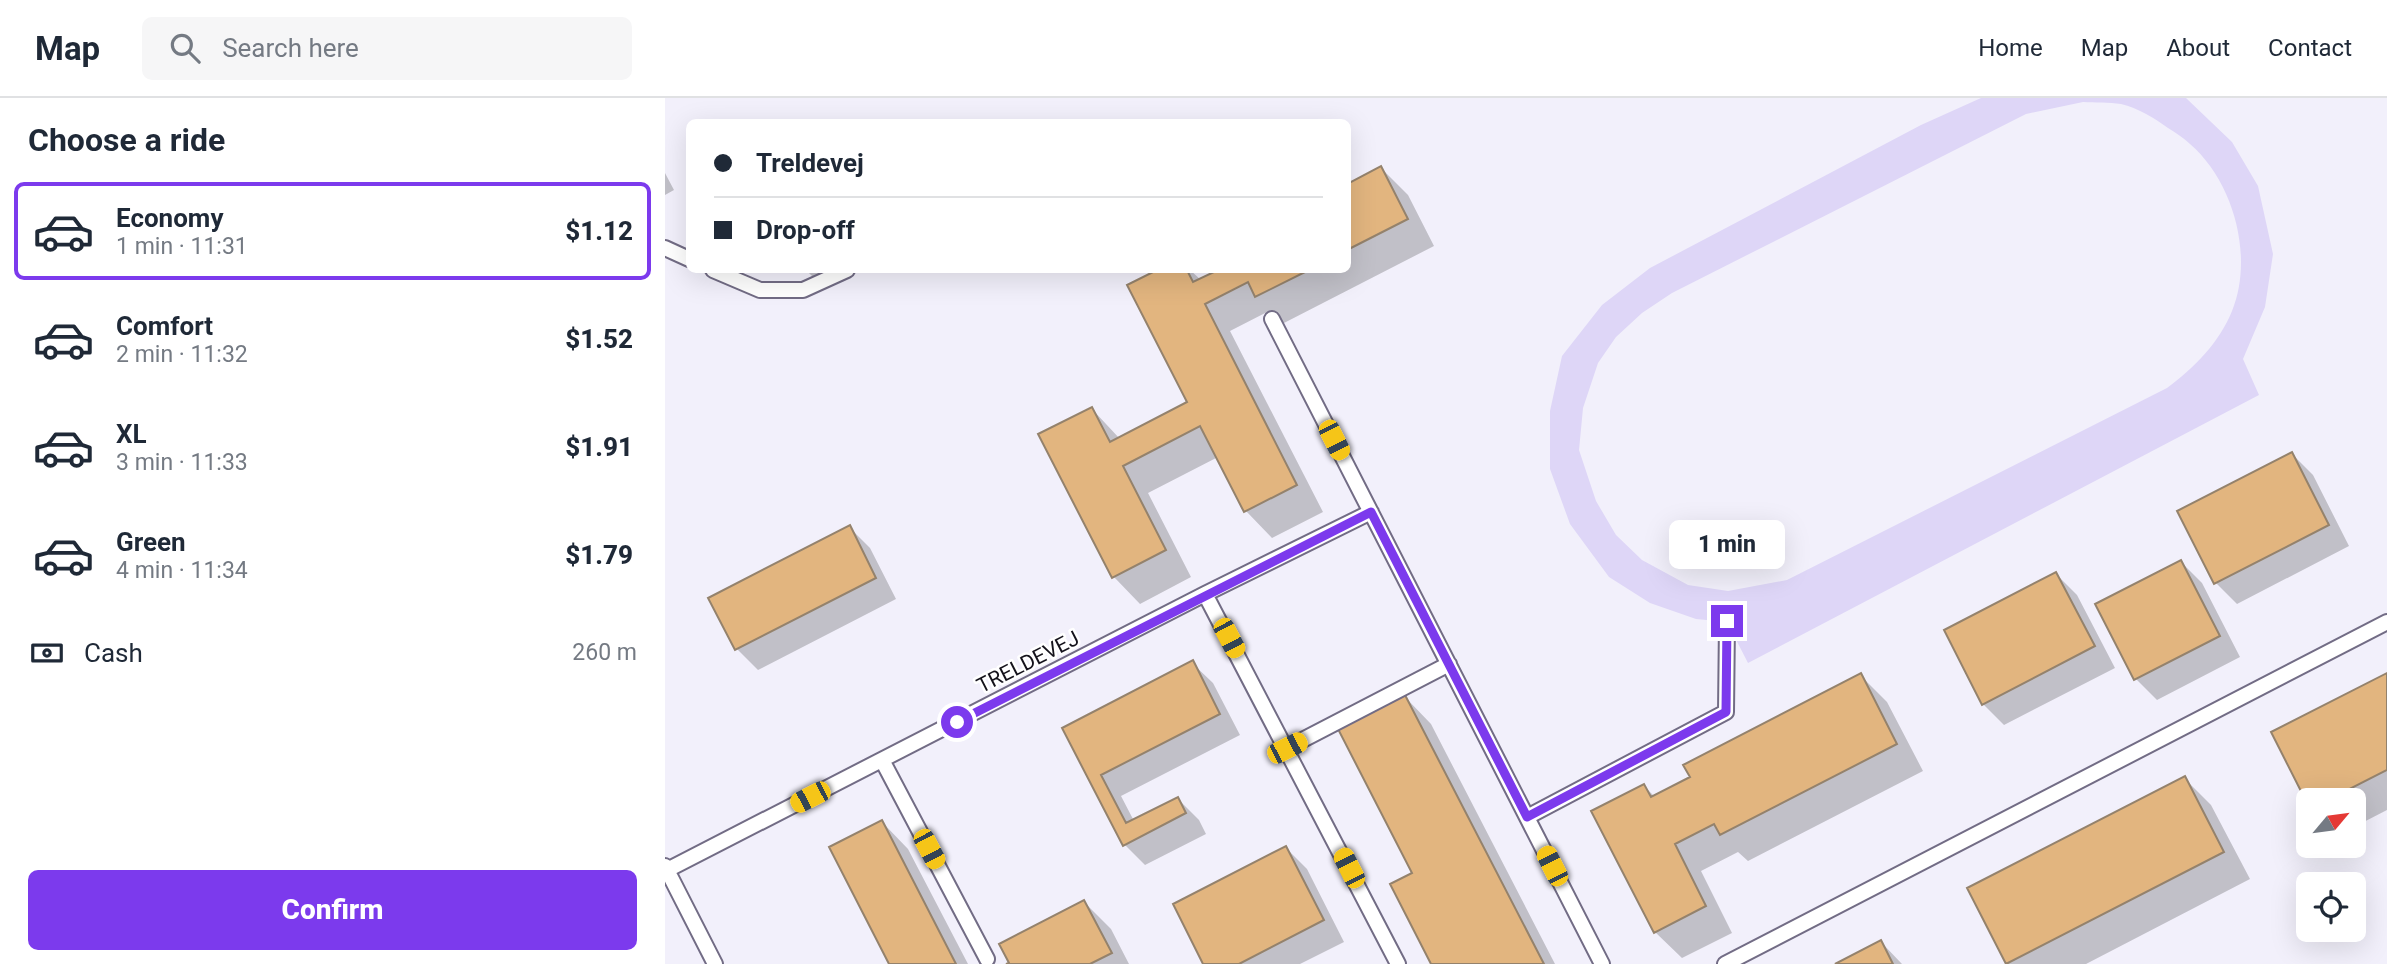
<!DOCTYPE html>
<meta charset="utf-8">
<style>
body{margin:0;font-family:Roboto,sans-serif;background:#f6f6f7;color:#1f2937;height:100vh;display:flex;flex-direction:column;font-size:26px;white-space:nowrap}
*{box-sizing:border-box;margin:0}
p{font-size:23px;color:#747a83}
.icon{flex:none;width:38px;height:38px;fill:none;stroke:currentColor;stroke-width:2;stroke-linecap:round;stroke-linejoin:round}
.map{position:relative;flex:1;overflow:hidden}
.details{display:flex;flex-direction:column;background:#fff;width:665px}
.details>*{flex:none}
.hud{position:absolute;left:21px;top:21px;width:665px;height:154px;border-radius:10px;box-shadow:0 7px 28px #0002;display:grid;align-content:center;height:154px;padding:0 28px;background:#fff}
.needle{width:46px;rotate:61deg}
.fabs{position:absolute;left:1631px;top:690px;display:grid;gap:14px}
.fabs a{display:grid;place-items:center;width:70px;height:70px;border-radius:10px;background:#fff;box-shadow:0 7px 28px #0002;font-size:35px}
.end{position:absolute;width:32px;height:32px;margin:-16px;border:9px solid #7c3aed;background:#fff;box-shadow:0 0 0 4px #fff}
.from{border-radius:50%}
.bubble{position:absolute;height:49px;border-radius:10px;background:#fff;box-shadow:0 7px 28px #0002;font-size:23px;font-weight:800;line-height:49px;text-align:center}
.car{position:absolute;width:21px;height:42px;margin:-21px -10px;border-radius:9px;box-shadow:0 0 5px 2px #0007;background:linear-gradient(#f5c518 24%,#345 0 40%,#f5c518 0 76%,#345 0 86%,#f5c518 0)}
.hud b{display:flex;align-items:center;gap:24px;height:66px;font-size:26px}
.hud b+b{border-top:2px solid #e0e1e3}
.hud i{width:18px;height:18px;background:#1f2937}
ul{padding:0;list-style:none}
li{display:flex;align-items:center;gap:21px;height:98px;margin:0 14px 10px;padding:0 14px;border:4px solid transparent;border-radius:10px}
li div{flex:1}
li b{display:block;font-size:26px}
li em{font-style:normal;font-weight:800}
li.selected{border-color:#7c3aed}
li>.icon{width:63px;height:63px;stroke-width:1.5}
h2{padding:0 28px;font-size:32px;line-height:84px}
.pay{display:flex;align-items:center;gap:18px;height:77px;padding:0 28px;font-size:26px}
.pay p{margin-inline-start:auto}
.button{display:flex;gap:14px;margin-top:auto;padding:14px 28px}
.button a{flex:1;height:80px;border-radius:10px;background:#7c3aed;color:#fff;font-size:28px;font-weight:800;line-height:80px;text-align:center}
header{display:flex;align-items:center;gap:42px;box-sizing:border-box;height:98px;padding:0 35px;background:#fff;border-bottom:2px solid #e0e1e3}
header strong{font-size:33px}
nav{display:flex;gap:38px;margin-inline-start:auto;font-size:24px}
.search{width:490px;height:63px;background:#f6f6f7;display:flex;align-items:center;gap:18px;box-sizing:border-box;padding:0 24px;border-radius:10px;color:#747a83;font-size:26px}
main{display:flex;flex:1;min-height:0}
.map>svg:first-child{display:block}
.green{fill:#ded6f7;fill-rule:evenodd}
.shadow{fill:#0003}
.building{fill:#e2b57f;stroke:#94826c;stroke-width:2}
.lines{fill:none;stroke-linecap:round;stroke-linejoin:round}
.service-casing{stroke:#726c85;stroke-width:18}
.service{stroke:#fff;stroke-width:14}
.route{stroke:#7c3aed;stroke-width:9}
.labels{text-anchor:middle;stroke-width:5;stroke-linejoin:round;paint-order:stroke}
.street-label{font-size:21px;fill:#14121b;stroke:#fff}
</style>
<header>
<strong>Map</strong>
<div class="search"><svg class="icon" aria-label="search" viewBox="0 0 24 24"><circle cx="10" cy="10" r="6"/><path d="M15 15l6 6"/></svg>Search here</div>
<nav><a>Home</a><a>Map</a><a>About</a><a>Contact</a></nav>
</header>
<main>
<section class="details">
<h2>Choose a ride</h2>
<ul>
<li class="selected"><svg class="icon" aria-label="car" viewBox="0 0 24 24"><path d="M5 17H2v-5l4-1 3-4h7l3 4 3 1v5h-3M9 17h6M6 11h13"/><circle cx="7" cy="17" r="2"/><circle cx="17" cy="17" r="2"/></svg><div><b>Economy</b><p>1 min · 11:31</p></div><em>$1.12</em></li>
<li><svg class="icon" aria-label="car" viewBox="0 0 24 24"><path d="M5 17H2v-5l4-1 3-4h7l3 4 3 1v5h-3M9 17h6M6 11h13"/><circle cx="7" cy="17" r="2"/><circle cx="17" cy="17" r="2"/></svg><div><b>Comfort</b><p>2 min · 11:32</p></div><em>$1.52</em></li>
<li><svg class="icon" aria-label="car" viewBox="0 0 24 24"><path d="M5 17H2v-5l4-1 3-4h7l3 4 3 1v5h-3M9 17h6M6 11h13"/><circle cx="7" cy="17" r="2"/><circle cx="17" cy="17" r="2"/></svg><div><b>XL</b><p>3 min · 11:33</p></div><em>$1.91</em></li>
<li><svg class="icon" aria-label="car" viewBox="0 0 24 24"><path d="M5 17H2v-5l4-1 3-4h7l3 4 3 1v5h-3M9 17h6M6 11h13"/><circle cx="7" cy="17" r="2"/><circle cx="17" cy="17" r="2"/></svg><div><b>Green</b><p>4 min · 11:34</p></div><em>$1.79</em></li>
</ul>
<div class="pay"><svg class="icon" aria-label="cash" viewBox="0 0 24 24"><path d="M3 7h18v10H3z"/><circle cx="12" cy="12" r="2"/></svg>Cash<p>260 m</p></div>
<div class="button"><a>Confirm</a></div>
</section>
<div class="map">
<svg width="1722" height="866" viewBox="0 0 1722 866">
<rect width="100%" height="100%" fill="#f2f0fb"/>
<path class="green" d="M1316,0h205l46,44 26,44 15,68 -8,53 -22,52 16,36 -511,268 -21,-41 -31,-3 -46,-16 -41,-26 -39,-53 -20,-55v-58l12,-55 40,-51 48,-37 271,-143zM1418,4c12,1 26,0 38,2 17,4 33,14 47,24 8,5 16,10 22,16 44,38 64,113 42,167 -13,32 -38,57 -65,77l-380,192 -59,11 -40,-6 -46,-25 -26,-25 -20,-34 -17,-51 4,-42 15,-45 18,-26 26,-24 30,-20 354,-179z"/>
<path class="shadow" d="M716,70l27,27 26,51 -150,77 -13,-13 -41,21 93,181 -51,26 -26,-27 -28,-54 -70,36 43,84 -51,27 -26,-27 -22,-168 28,30 70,-36 -60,-117 31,-16h29l11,10 21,-10h125v-84z
M0,75l9,17 -9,5z
M141,172h21l-14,7z
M1627,356l21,21 36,71 -112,58 -21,-21 -37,-71z
M184,429l21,21 26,51 -138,71 -21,-21z
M1516,464l21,21 38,74 -83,43 -21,-21z
M1391,476l21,21 38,73 -111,57 -21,-21z
M527,565l21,20 27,52 -119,61 13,25 44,-22 21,21 7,14 -61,31 -20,-20 -60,-117z
M1195,577l27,27 36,69 -175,90 -10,-9 -37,19 31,62 -50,25 -27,-26 -11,-146 11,11 37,-19z
M1722,577v135l-33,17v-27l-46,1 -35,-68z
M740,599l26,27 124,240h-122l-41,-79 22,-11z
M1519,680l27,27 39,74 -164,85h-78l-39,-75z
M217,724l26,27 60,115h-77l-60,-116z
M621,750l21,21 37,73 -44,22h-95l-30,-59z
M419,804l27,27 18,35h-119z
M1216,844l21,22h-63z"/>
<path class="building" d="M716,68l27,53 -61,31v-66z
M492,172h30l6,12 25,-12h91l-54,27 -7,-15 -43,22 92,181 -53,27 -44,-86 -77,40 43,84 -54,28 -74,-144 54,-27 18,35 77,-40 -60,-117z
M1627,354l37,73 -115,59 -37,-73z
M185,427l26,53 -141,72 -27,-52z
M1516,462l39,76 -86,44 -39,-76z
M1391,474l39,74 -113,59 -38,-75z
M528,562l27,54 -119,61 25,48 52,-26 8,16 -63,33 -61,-118z
M1196,575l36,71 -177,91 -6,-11 -39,20 31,62 -52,27 -63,-122 53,-27 7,13 39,-20 -7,-12z
M1722,575v97l-59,30h-20v5l-37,-73z
M740,597l139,269h-113l-41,-80 22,-11 -74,-144z
M1520,678l39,76 -218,112 -39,-76z
M217,722l74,144h-67l-60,-117z
M621,748l38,74 -85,44h-36l-30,-60z
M419,802l28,53 -22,11h-84l3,-1 -10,-19z
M1216,842l12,24h-58z"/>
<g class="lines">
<defs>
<path id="service" d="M0,150l24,11
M48,172l47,20h43l44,-20
M607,221l330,645
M540,496l193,370
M622,650l162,-84
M217,662l105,199
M862,719l199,-105 1,-90
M0,768l50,98
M2,772l538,-276 166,-82
M1060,866l662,-342"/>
</defs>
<use href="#service" class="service-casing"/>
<use href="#service" class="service"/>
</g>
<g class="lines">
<path class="route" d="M292,624l414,-210 156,305 199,-105 1,-91"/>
</g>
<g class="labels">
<g class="street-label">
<text transform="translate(363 564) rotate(-27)" y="7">TRELDEVEJ</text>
</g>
</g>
</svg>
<div class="fabs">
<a><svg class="needle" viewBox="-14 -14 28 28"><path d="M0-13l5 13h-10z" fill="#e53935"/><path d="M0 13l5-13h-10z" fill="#747a83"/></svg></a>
<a><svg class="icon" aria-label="locate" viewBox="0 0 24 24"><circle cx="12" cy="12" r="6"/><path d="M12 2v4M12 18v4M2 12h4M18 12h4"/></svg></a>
</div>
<i class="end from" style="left:292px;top:624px"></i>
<i class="end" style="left:1062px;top:523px"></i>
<div class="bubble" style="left:1004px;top:422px;width:116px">1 min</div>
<i class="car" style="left:669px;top:342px;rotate:153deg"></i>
<i class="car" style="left:564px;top:540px;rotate:152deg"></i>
<i class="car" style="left:622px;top:650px;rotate:63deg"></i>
<i class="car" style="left:145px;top:699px;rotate:243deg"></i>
<i class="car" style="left:264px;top:751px;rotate:152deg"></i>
<i class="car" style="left:887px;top:768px;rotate:333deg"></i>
<i class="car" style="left:684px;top:770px;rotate:333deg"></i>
<div class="hud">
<b><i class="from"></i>Treldevej</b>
<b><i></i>Drop-off</b>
</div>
</div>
</main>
